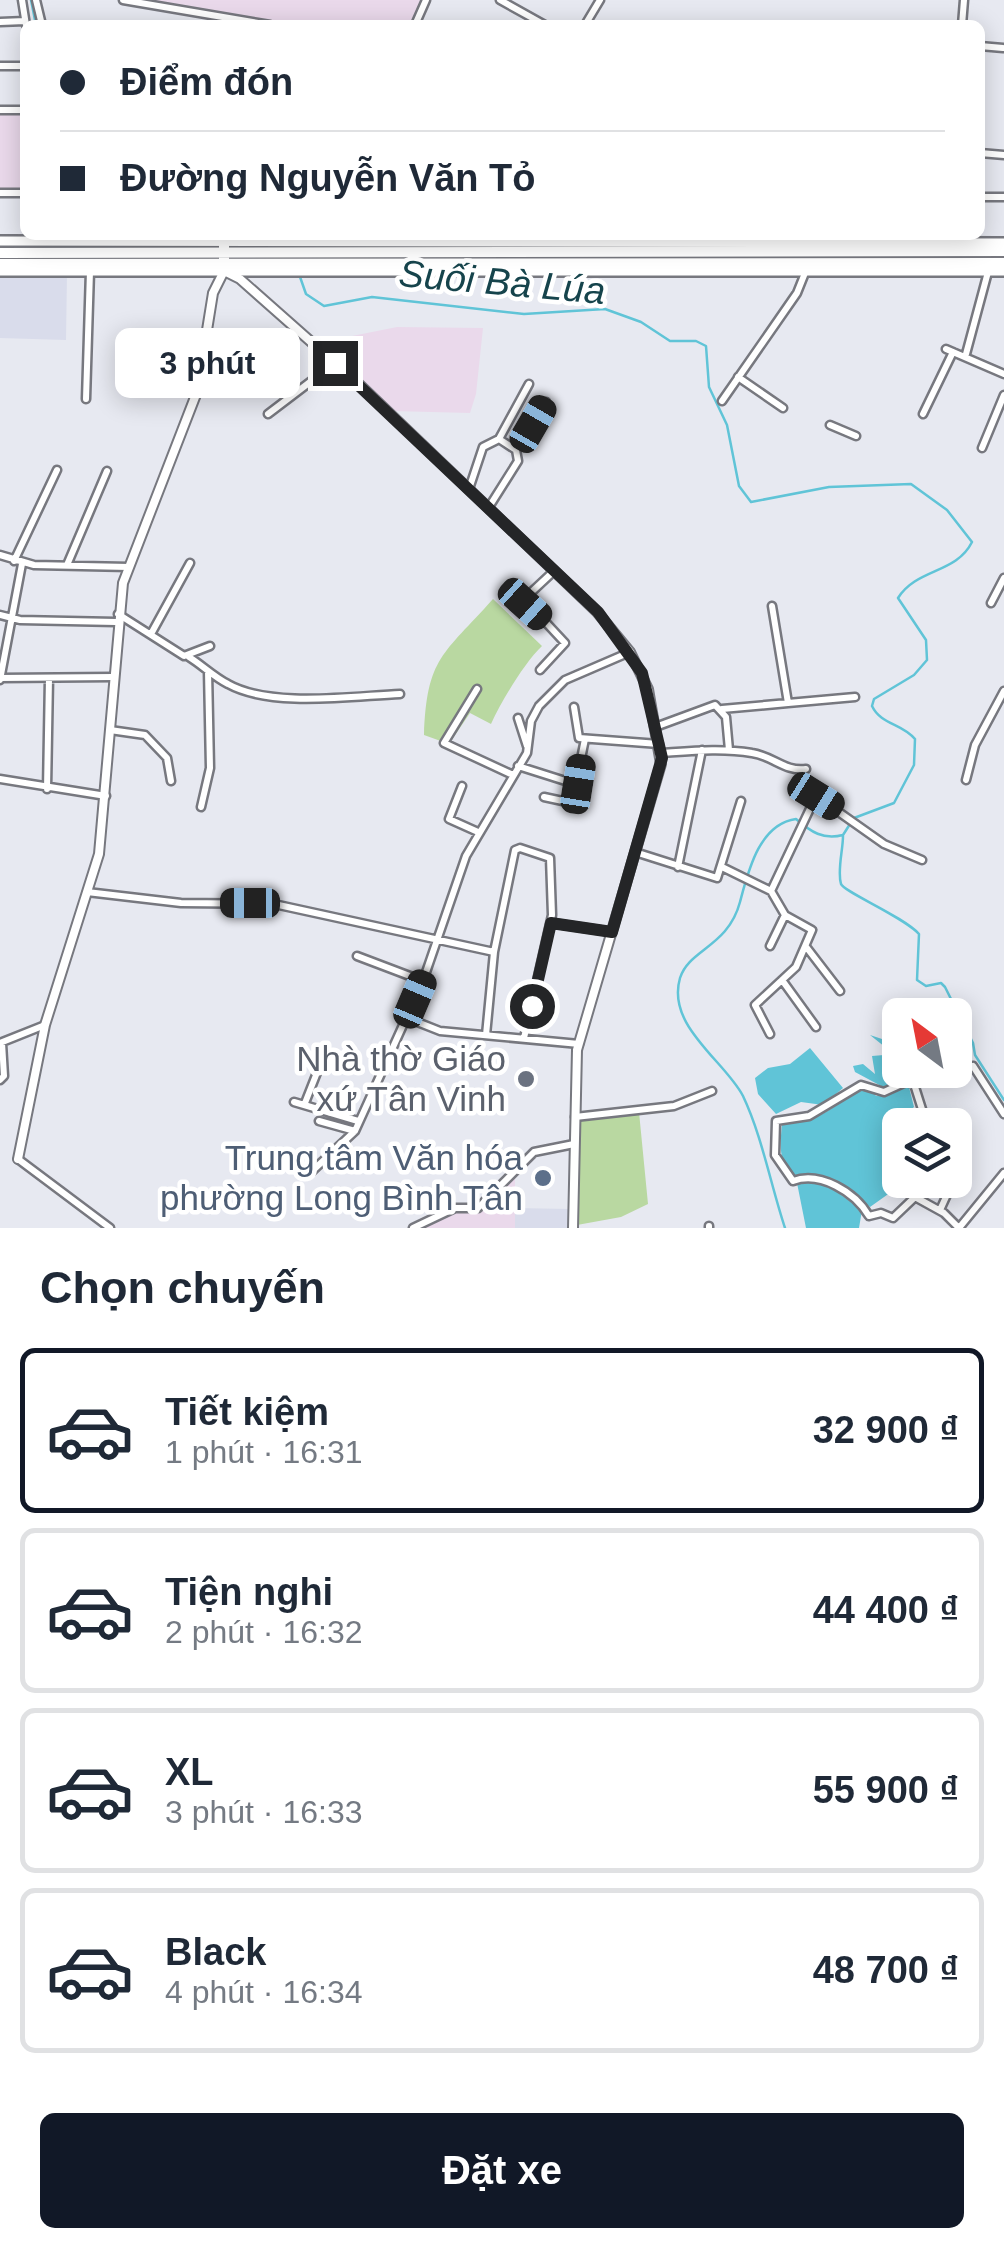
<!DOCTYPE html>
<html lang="vi">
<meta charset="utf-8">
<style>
body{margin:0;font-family:Arial,sans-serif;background:#f2f2f3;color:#1f2937;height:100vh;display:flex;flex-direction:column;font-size:38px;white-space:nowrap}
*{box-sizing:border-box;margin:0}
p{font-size:32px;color:#747a83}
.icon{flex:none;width:55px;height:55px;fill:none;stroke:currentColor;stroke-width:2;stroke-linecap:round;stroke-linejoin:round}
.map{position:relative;height:1228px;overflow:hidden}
.side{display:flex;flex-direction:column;background:#fff;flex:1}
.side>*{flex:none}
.hud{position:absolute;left:20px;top:20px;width:965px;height:220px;border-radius:15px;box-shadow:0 5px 25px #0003;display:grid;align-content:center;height:220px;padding:0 40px;background:#fff}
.needle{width:65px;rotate:328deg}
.tools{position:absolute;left:882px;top:998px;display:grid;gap:20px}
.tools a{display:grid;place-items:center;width:90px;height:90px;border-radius:15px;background:#fff;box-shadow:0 5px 25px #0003;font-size:50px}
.end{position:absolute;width:45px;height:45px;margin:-22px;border:12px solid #242527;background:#fff;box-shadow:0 0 0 5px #fff}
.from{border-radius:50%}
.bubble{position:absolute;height:70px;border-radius:15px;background:#fff;box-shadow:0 5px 25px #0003;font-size:32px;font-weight:800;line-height:70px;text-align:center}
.car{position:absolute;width:30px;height:60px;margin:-30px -15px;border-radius:12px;box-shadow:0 0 8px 2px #0007;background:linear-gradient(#222 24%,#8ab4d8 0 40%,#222 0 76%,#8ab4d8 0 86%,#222 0)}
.hud b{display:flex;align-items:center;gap:35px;height:95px;font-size:38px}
.hud b+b{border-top:2px solid #e0e1e3}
.hud i{width:25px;height:25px;background:#1f2937}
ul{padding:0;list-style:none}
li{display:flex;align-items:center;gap:30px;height:165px;margin:0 20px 15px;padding:0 20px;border:5px solid #e0e1e3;border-radius:15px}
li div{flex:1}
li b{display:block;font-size:38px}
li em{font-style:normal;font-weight:800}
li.current{border-color:#111827}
li>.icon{width:90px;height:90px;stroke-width:1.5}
h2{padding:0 40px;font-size:45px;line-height:120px}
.action{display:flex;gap:20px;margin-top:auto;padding:20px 40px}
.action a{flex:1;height:115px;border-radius:15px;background:#111827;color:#fff;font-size:40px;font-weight:800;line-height:115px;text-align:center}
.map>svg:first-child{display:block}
.built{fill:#d9dceb}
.education{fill:#ead9eb}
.green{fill:#b9d8a1}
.water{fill:#60c4d7}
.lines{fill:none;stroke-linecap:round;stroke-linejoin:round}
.stream{stroke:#60c4d7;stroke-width:2.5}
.minor-casing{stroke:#77787f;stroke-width:11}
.tertiary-casing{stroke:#77787f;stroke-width:12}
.primary-casing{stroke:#77787f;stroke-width:14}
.trunk-casing{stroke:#77787f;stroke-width:15}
.minor{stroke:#fff;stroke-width:6}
.tertiary{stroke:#fff;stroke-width:8}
.primary{stroke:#fff;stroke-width:9}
.trunk{stroke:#fff;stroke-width:10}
.route{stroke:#242527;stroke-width:12}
.worship-dot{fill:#6b7280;stroke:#fff;stroke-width:4}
.service-dot{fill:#5c6f8a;stroke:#fff;stroke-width:4}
.labels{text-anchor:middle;stroke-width:9;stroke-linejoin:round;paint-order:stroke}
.worship-label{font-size:35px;fill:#5b616d;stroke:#fff;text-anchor:end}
.service-label{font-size:35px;fill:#4e5e75;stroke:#fff;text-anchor:end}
.water-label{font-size:38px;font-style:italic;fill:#16444c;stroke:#fff}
</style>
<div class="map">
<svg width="1004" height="1228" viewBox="0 0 1004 1228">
<rect width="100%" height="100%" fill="#e7e9f1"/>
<path class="built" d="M0,274h67l-1,66 -66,-2z
M515,1208l55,1 -1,19h-54z"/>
<path class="education" d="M137,0h287l-12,25h-128z
M0,112h25v78h-25z
M397,327l86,1 -7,66 -6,19 -78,-2 -75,-68z
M515,1174v54h-96l39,-19 25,-1z"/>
<path class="green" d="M493,599l49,47c-16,15 -39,52 -51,78l-21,-11 -21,31 -25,-9c3,-78 19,-80 69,-136z
M639,1112l9,92 -27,13 -44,8 1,-106z"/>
<path class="water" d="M870,1035l12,4 9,13 -9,15 10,11 8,-8h15l2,10 -8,-6 -26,13 -28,-15 -2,-6 10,-2 12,10 -3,-18 12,-1 1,-8z
M810,1048l33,40 -20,17 -22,-3 -25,12 -18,-20 -3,-16 13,-10 22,-4z
M909,1087l5,20 -13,11 6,7h-7v55h8l-38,27c-22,-17 -47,-41 -76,-31 -16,-15 -14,-30 -12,-52 47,0 59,-32 89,-35l5,7z
M822,1181l40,29 -3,18h-53l-9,-45z"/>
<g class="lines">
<path class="stream" d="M31,0l5,25
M299,274l7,20 18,12 48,-9 152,17 81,-5 36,13 29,19h26l10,5 3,41 18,38 12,61 12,16 78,-15 82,-3 36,26 25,32c-16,32 -55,26 -74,56l28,42 1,20 -13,15 -40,24 -2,7c9,19 30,17 43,33l-1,26 -20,38 -40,15
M843,836c0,14 -6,35 -2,48 3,8 63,33 78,50l-2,46 9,6 15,-3 4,4 28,56 2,12 29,45
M785,1228c-14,-42 -23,-92 -42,-132 -18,-35 -77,-70 -63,-118 9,-29 48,-31 60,-76 8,-30 19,-78 56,-83 15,13 27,21 47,16l7,-11"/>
<defs>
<path id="minor" d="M22,0l4,25
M36,0l6,25
M123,0l147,25
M500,0l45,25
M0,22l25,-1
M415,25l11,-25
M585,25l15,-25
M962,25l2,-25
M980,46l23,2
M0,66h25
M0,110h25
M980,153l24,2
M0,193h25
M980,197h24
M152,343l55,-1
M946,349l58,25
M966,354l22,-82
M738,377l45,31
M86,399l4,-128
M722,401l75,-108 10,-25
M268,414l67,-51
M923,414l30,-62
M830,425l26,11
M982,448l22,-53
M516,450l30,-48
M469,489l14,-42 16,-8 30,-55
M489,507l29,-46 -2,-11 -17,-11
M0,555l34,10 95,2
M14,561l43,-91
M67,565l40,-94
M991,603l13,-25
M118,614l66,42 26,-10
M0,615l20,5 96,2
M151,634l39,-71
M189,657c13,8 25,20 39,27 43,24 124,12 172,10
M540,670l25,-27 -41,-44 30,-28
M0,678l113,-1
M0,680l22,-116
M477,689l-33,54 69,32
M788,703l67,-6
M574,707l5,31 80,6
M722,709l66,-6 -16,-97
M518,718l9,28
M658,726l57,-21 11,12 3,33
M110,730l35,5 22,23 4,23
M661,753c31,-2 61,-5 91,0 21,3 33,19 54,16
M518,766l60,19
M0,779l106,17
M966,780l9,-35 29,-54
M462,786l-13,33 29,13
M47,789l2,-111
M544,797l28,6 13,-64
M201,807l9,-39 -2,-97
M635,852l82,26 24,-77
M678,867l24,-117
M724,868l47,23 14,24 27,15 -16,37 -41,38 15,29
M771,891l45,-95 68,48 38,16
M87,892l94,11 93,1 220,48
M551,923l61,9
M770,946l15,-31
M807,948l33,43
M357,956l66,25
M782,980l34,47
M407,1018l33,13 139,13
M486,1035l8,-83 21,-102 5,-2 30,10 2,57 -28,123
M0,1043l45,-18
M973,1066l31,48
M0,1080l4,-4 -2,-33
M294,1102l64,19
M305,1103l15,-38
M575,1117l99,-11 38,-15
M319,1121l36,10
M927,1125l-13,-41 -8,-2 -22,10 -23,-7 -52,31 -33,5 -1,34 18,26c27,-10 62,11 76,35l12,-3 12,5 22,-21 29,16 15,15 45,-55
M18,1159l92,69
M308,1175l47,-44 68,-150 43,-125 61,-103 4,-32 8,-15 26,-26 65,-28
M940,1210l11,-24 -6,-6
M413,1228l42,-20h23l56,-56 40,-8
M709,1228v-2"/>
<path id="tertiary" d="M18,1159l27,-134 54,-171 24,-271 74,-191 16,-99 11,-22 16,8 121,107 236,226 33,40 18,37 13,75 -84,286 -4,178"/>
<path id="primary" d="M0,241l1004,2
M0,271h1004"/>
<path id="trunk" d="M224,244v27
M0,253l1004,-2
M0,264l1004,-1"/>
</defs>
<use href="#minor" class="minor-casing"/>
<use href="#tertiary" class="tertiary-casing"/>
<use href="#primary" class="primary-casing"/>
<use href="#trunk" class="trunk-casing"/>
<use href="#minor" class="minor"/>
<use href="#tertiary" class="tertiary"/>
<use href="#primary" class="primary"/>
<use href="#trunk" class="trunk"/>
</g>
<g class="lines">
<path class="route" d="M335,363l263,249 44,61 20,85 -50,174 -61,-9 -19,83"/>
</g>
<circle class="worship-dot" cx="526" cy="1079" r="10"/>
<circle class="service-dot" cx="543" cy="1178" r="10"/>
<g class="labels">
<g class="worship-label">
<text x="506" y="1071">Nhà thờ Giáo<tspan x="506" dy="40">xứ Tân Vinh</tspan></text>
</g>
<g class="service-label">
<text x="523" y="1170">Trung tâm Văn hóa<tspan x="523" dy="40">phường Long Bình Tân</tspan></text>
</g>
<g class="water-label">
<text transform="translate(502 282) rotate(5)" y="13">Suối Bà Lúa</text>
</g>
</g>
</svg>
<div class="tools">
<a><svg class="needle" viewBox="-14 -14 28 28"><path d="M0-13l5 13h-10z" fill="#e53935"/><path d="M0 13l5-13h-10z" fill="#747a83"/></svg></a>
<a><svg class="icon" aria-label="layers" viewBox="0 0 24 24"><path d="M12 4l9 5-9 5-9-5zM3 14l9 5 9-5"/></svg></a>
</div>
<i class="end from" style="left:532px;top:1006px"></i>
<i class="end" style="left:335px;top:363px"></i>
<div class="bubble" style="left:115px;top:328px;width:185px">3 phút</div>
<i class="car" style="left:533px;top:424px;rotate:30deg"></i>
<i class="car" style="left:525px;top:604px;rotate:132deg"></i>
<i class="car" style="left:578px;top:784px;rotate:9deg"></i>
<i class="car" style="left:816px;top:796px;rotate:122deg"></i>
<i class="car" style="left:250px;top:903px;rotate:270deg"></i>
<i class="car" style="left:415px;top:999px;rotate:23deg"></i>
<div class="hud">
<b><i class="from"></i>Điểm đón</b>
<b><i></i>Đường Nguyễn Văn Tỏ</b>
</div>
</div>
<section class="side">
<h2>Chọn chuyến</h2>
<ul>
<li class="current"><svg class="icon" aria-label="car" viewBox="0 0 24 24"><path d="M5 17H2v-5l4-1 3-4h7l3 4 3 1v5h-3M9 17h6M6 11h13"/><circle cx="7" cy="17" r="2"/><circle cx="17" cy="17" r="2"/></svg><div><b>Tiết kiệm</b><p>1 phút · 16:31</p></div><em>32 900 ₫</em></li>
<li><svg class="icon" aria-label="car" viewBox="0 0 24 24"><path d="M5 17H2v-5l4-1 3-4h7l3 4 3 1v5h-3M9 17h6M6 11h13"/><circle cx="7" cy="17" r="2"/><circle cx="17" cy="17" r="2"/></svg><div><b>Tiện nghi</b><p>2 phút · 16:32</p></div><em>44 400 ₫</em></li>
<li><svg class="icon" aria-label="car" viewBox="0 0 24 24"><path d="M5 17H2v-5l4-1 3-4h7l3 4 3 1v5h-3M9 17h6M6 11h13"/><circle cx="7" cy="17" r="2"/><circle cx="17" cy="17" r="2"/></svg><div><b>XL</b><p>3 phút · 16:33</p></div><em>55 900 ₫</em></li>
<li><svg class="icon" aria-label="car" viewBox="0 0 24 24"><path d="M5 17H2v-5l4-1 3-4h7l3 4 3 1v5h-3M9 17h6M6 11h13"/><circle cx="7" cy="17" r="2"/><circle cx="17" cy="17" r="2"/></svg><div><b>Black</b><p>4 phút · 16:34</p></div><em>48 700 ₫</em></li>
</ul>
<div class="action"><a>Đặt xe</a></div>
</section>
